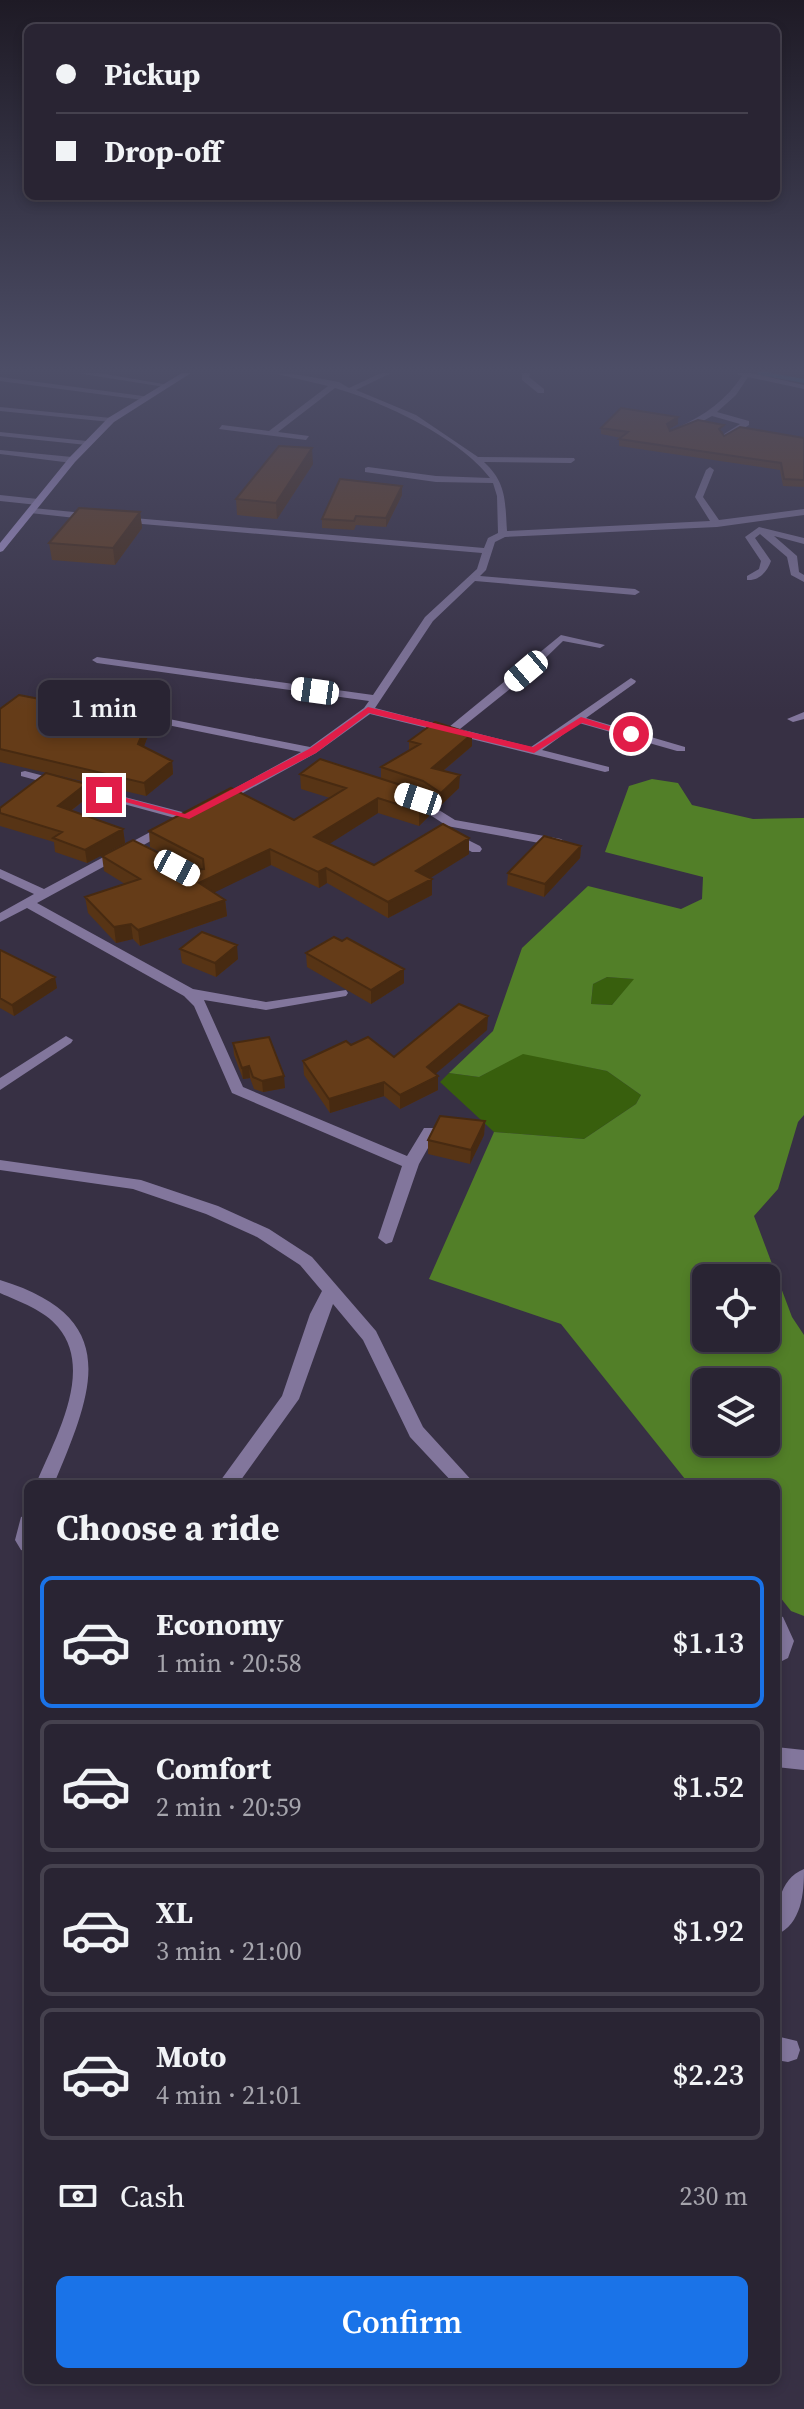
<!DOCTYPE html>
<meta charset="utf-8">
<style>
body{margin:0;font-family:"Source Serif 4",serif;background:#35303f;color:#f1f3f6;height:100vh;display:flex;flex-direction:column;font-size:30px;white-space:nowrap}
*{box-sizing:border-box;margin:0}
p{font-size:26px;color:#a5a4ac}
.icon{flex:none;width:44px;height:44px;fill:none;stroke:currentColor;stroke-width:2;stroke-linecap:round;stroke-linejoin:round}
.map{position:relative;flex:1;overflow:hidden}
.panel{position:absolute;left:24px;top:1480px;width:756px;height:904px;display:flex;flex-direction:column;background:#292433;border-radius:12px;box-shadow:0 4px 12px #0003,0 0 0 2px #45414e}
.panel>*{flex:none}
.guide{position:absolute;left:24px;top:24px;width:756px;height:176px;border-radius:12px;box-shadow:0 4px 12px #0003,0 0 0 2px #45414e;display:grid;align-content:center;height:176px;padding:0 32px;background:#292433}
.buttons{position:absolute;left:692px;top:1264px;display:grid;gap:16px}
.buttons a{display:grid;place-items:center;width:88px;height:88px;border-radius:12px;background:#292433;box-shadow:0 4px 12px #0003,0 0 0 2px #45414e;font-size:40px}
.end{position:absolute;width:36px;height:36px;margin:-18px;border:10px solid #e11d48;background:#fff;box-shadow:0 0 0 4px #fff}
.from{border-radius:50%}
.bubble{position:absolute;height:56px;border-radius:12px;background:#292433;box-shadow:0 4px 12px #0003,0 0 0 2px #45414e;font-size:26px;font-weight:600;line-height:56px;text-align:center}
.car{position:absolute;width:24px;height:48px;margin:-24px -12px;border-radius:10px;box-shadow:0 0 6px 2px #0007;background:linear-gradient(#fff 24%,#345 0 40%,#fff 0 76%,#345 0 86%,#fff 0)}
.guide b{display:flex;align-items:center;gap:28px;height:76px;font-size:30px}
.guide b+b{border-top:2px solid #45414e}
.guide i{width:20px;height:20px;background:#f1f3f6}
ul{padding:0;list-style:none}
li{display:flex;align-items:center;gap:24px;height:132px;margin:0 16px 12px;padding:0 16px;border:4px solid #45414e;border-radius:12px}
li div{flex:1}
li b{display:block;font-size:30px}
li em{font-style:normal;font-weight:600}
li.current{border-color:#1a73e8}
li>.icon{width:72px;height:72px;stroke-width:1.5}
h2{padding:0 32px;font-size:36px;line-height:96px}
.pay{display:flex;align-items:center;gap:20px;height:88px;padding:0 32px;font-size:30px}
.pay p{margin-inline-start:auto}
.cta{display:flex;gap:16px;margin-top:auto;padding:16px 32px}
.cta a{flex:1;height:92px;border-radius:12px;background:#1a73e8;color:#fff;font-size:32px;font-weight:600;line-height:92px;text-align:center}
.map>svg:first-child{display:block}
.green{fill:#385f0d}
.forest{fill:#527f28;fill-rule:evenodd}
.lines{fill:none;stroke-linecap:round;stroke-linejoin:round}
.stream{stroke:#13789d;stroke-width:4}
.minor{fill:#82769c;fill-rule:evenodd}
.secondary{fill:#ae9bd6;fill-rule:evenodd}
.wall{fill:#573415}
.shaded-wall{fill:#472a11}
.building{fill:#653c18;stroke:#472a11;stroke-width:2}
.route{fill:#e11d48}
</style>
<div class="map">
<svg width="804" height="2409" viewBox="0 0 804 2409">
<rect width="100%" height="100%" fill="#373044"/>
<path class="green" d="M607,977l28,2 -23,26 -21,-1 2,-20z
M523,1053l84,18 34,24 -5,9 -52,35 -90,-7 -54,-50 9,-9 30,4z"/>
<path class="forest" d="M652,779l26,4 14,22 61,14 51,-1v297l-6,7 -20,67 -24,27 38,101 12,18v281l-13,-5 -15,-19v-108h-87l-128,-160 -132,-45 65,-147 90,7 52,-35 5,-9 -34,-24 -84,-17 -44,23 -30,-4 44,-42 29,-83 66,-62 93,23 21,-10 1,-22 -98,-25 24,-66zM607,977l27,2 -22,26 -21,-1 2,-20zM706,1278h60v60h-60zM766,1382v60h-60v-60z"/>
<g class="lines">
<path class="stream" d="M760,373l44,8"/>
<path class="minor" d="M77,373h22l70,12 -4,2z
M273,373l27,2 39,7 10,6 32,-15h10l-35,17 60,25 62,42 96,1 1,2 -4,3 -87,-1c23,21 21,40 23,69l203,-10 -15,-24 11,-27 4,-3 4,3 -11,27 16,23 85,-11v6l-87,12 -212,10 -10,5 -9,28 -6,6 155,13 5,3 -5,3 -160,-14 -42,40 -58,87 74,19 112,-92 44,10 -5,3 -37,-7 -33,32 -70,56 71,18 100,-69 5,3 -1,2 -49,35 99,29v4h-8l-98,-28 -37,27 67,17v4l-4,1 -235,-58 -54,39 -95,52 -4,-1v-6l84,-46 -232,-47 -1,-2 5,-3 237,47 54,-39 5,-7 -272,-38 -5,-3 5,-3 276,38 52,-78 52,-48 5,-16 -363,-31 -2,-2 5,-3 362,31 4,-10 10,-5 -1,-37 -4,-13 -57,-1 -71,-10v-4l3,-1 68,9 54,2c-30,-40 -107,-76 -155,-90l-57,44 31,4 -3,4 -87,-11 3,-4 47,6 59,-45z
M522,373h8l-1,4 15,12v4h-6l-16,-13z
M736,373h15l53,12v4l-56,-12 -12,18 -19,17 32,9v4l-25,15 -3,-4 19,-12 -28,-8 -27,15h-6v-4c26,-12 47,-27 63,-51z
M0,377l143,19 4,2 -4,2 -143,-19z
M0,407l111,11 4,2 -4,2 -111,-11z
M0,432l87,9 4,2 -4,2 -87,-9z
M0,450l72,7 4,3 -4,3 -72,-9z
M0,495l38,4 4,3 -4,3 -38,-4z
M33,508l61,6 4,3 -4,3 -64,-7 -1,-2z
M759,527l45,11v6l-30,-8 23,20 2,16 5,3v7l-13,-7 -4,-18 -27,-23 -5,4 16,23c-4,11 -12,20 -24,19v-4l12,-7 2,-8 -16,-24z
M804,712v7l-11,3 -6,-3z
M25,771l165,43 2,3 -6,4 -165,-45v-4z
M410,792l45,28 106,19 6,4 -6,4 -114,-21 -41,-27 -2,-3z
M167,823l6,4 -2,3 -134,73 156,86 73,13 80,-12 2,3 -2,3 -80,14 -62,-10 39,87 164,69 17,-28h10l3,4 -18,32 -27,78 -6,2 -8,-6 24,-72 -170,-73 -38,-87 -10,-10 -157,-88 -27,14v-9l34,-19 -34,-16v-9l44,20z
M452,832l28,14 2,3 -2,3h-8l-24,-13v-6z
M66,1036l7,4 -2,3 -71,47v-12z
M0,1160l141,20 77,26 51,23 43,28 64,74 47,96 52,57h-21l-44,-47 -47,-97 -30,-36 -34,95 -61,85h-20l64,-88 28,-82 12,-23 -22,-26 -43,-28 -51,-23 -73,-25 -133,-19z
M0,1280c124,38 93,111 54,204h-18c18,-44 59,-113 22,-157 -14,-17 -38,-25 -58,-34z
M28,1515v37l-7,-2 -6,-10 6,-23z
M776,1614l7,3 11,24 -6,17 -12,6z
M776,1747l28,3v20l-28,-3z
M804,1869c0,24 -2,55 -28,66 0,-24 2,-56 28,-66z
M776,2036l21,5 3,9 -3,9 -9,3 -12,-2z"/>
<path class="secondary" d="M182,373h9l-77,49 -39,40 -72,89 -3,1v-9l69,-85 39,-40z"/>
</g>
<path class="wall" d="M678,424l-9,5 1,2h53l-1,1 2,4 80,2v49l-21,-1 -3,-16 -161,-24v-7l2,-1 -20,-4v-6z
M313,464l-36,55 -40,-4 -1,-16z
M402,495l-16,32 -30,-2 -2,5 -32,-2v-9z
M140,512l2,16 -27,37 -63,-5 -3,-17z
M0,709l149,24 -5,13 28,15 1,13 -27,22 -146,-34z
M472,734v12l-29,25 16,17 -19,18 -17,-13 -9,-3 15,26 -10,10 -41,-13 -49,31 45,21 95,-27v16l-39,24 2,1v16l-44,23 -61,-35 -8,5 -48,-23 -57,27 11,8 2,16 -87,30 -7,-7 -17,4 -28,-30 -3,-16 40,-13 -21,-13 -2,-15 94,14 -46,-23 -1,-16 145,-11 36,-22 -29,-9 -1,-15 81,5v-12l28,-17v-9z
M88,797l-17,14 52,18 2,14 -38,20 -32,-11 -1,-10 -54,-16v-18z
M581,846l-1,12 -36,39 -37,-12 1,-12z
M180,949l58,10 -22,18 -34,-14z
M0,950l57,38 -43,28 -14,-8z
M306,953l98,30 -33,21 -64,-37z
M487,1030l-52,44 3,16 -38,19 -16,-13 -54,17 -26,-38 -1,-14 48,-16 43,12z
M233,1043l52,45 -22,4 -9,-3 -4,-11 -7,1 -9,-24z
M485,1121l-1,14 -14,29 -42,-10v-14z"/>
<path class="shaded-wall" d="M678,417v7l-12,7 1,-7z
M312,448l1,16 -36,55 -1,-16z
M402,486v9l-16,32v-9z
M140,512l2,16 -27,37 -2,-17z
M148,720l1,13 -9,24 -2,-13z
M472,734v12l-40,34v-12z
M172,761l1,13 -27,22 -2,-13z
M460,775l-1,13 -19,18 1,-13z
M86,784l2,13 -28,22 -2,-13z
M378,798v15l-63,40 -1,-16z
M429,801v15l-10,10v-15z
M123,829l2,14 -38,20 -2,-13z
M469,838v16l-53,33v-16z
M581,846l-1,12 -36,39 1,-13z
M270,849l1,16 -70,34 -2,-16z
M326,868l1,15 -8,5 -1,-16z
M432,879v16l-44,23v-16z
M225,900l2,16 -87,30 -2,-16z
M131,924l2,15 -17,4 -2,-16z
M237,945l1,14 -22,18 -1,-14z
M404,969v14l-33,21v-14z
M55,977l2,11 -43,28 -2,-11z
M488,1016l-1,14 -60,51v-14z
M249,1066l1,12 -7,1 -1,-11z
M284,1076l1,12 -22,4 -1,-11z
M438,1076v14l-38,19v-14z
M384,1082v14l-54,17 -1,-14z
M485,1121l-1,14 -14,29 1,-14z"/>
<path class="building" d="M621,408l57,9 -11,7 3,7 28,-11 26,5 -5,4 5,7 16,-9 64,11v42l-20,-1 -3,-16 -162,-24 9,-7 -27,-4z
M279,446l33,2 -36,55 -40,-4z
M340,479l62,7 -16,32 -30,-2 -2,5 -32,-2z
M79,508l61,4 -27,36 -64,-5z
M19,695l129,25 -10,24 34,17 -28,22 -144,-34v-40z
M435,722l37,12 -40,34 28,7 -19,18 -18,-12 -42,-14 39,-23 -11,-3z
M320,759l93,30 16,12 -10,10 -41,-13 -64,39 60,28 69,-41 26,14 -53,33 16,8 -44,23 -62,-34 -8,4 -48,-23 -71,34 26,17 -87,30 -7,-6 -17,3 -29,-30 55,-18 -38,-23 31,-16 59,30 12,-1 -1,-10 -54,-28 82,-43 63,32 52,-32 -46,-14z
M46,773l40,11 -28,22 65,23 -38,21 -32,-12 9,-6 -62,-19v-5z
M544,836l37,10 -36,38 -37,-11z
M202,932l35,13 -22,18 -35,-14z
M334,937l8,4 5,-3 57,31 -33,21 -65,-37z
M0,950l55,27 -43,28 -12,-7z
M459,1004l29,12 -61,51 11,9 -38,19 -16,-13 -55,17 -26,-38 43,-20 5,4 17,-8 26,20z
M269,1037l15,39 -22,5 -9,-4 -4,-11 -7,2 -9,-25z
M440,1116l45,5 -14,29 -43,-10z"/>
<linearGradient id="sky" x2="0" y2="1"><stop stop-color="#1e1a25"/><stop offset="0.52" stop-color="#4d4e67"/><stop offset="1" stop-color="#4d4e67" stop-opacity="0"/></linearGradient>
<rect width="804" height="711" fill="url(#sky)"/>
<path class="route" d="M368,707l165,40 48,-30 54,17 -4,3 -49,-14 -48,30 -165,-40 -53,40 -127,66 -90,-24 5,-3 81,22 124,-65z"/>
</svg>
<div class="buttons">
<a><svg class="icon" aria-label="locate" viewBox="0 0 24 24"><circle cx="12" cy="12" r="6"/><path d="M12 2v4M12 18v4M2 12h4M18 12h4"/></svg></a>
<a><svg class="icon" aria-label="layers" viewBox="0 0 24 24"><path d="M12 4l9 5-9 5-9-5zM3 14l9 5 9-5"/></svg></a>
</div>
<i class="end from" style="left:631px;top:734px"></i>
<i class="end" style="left:104px;top:795px"></i>
<div class="bubble" style="left:38px;top:680px;width:132px">1 min</div>
<i class="car" style="left:526px;top:671px;rotate:230deg"></i>
<i class="car" style="left:315px;top:691px;rotate:278deg"></i>
<i class="car" style="left:418px;top:799px;rotate:288deg"></i>
<i class="car" style="left:177px;top:868px;rotate:118deg"></i>
<div class="guide">
<b><i class="from"></i>Pickup</b>
<b><i></i>Drop-off</b>
</div>
<section class="panel">
<h2>Choose a ride</h2>
<ul>
<li class="current"><svg class="icon" aria-label="car" viewBox="0 0 24 24"><path d="M5 17H2v-5l4-1 3-4h7l3 4 3 1v5h-3M9 17h6M6 11h13"/><circle cx="7" cy="17" r="2"/><circle cx="17" cy="17" r="2"/></svg><div><b>Economy</b><p>1 min · 20:58</p></div><em>$1.13</em></li>
<li><svg class="icon" aria-label="car" viewBox="0 0 24 24"><path d="M5 17H2v-5l4-1 3-4h7l3 4 3 1v5h-3M9 17h6M6 11h13"/><circle cx="7" cy="17" r="2"/><circle cx="17" cy="17" r="2"/></svg><div><b>Comfort</b><p>2 min · 20:59</p></div><em>$1.52</em></li>
<li><svg class="icon" aria-label="car" viewBox="0 0 24 24"><path d="M5 17H2v-5l4-1 3-4h7l3 4 3 1v5h-3M9 17h6M6 11h13"/><circle cx="7" cy="17" r="2"/><circle cx="17" cy="17" r="2"/></svg><div><b>XL</b><p>3 min · 21:00</p></div><em>$1.92</em></li>
<li><svg class="icon" aria-label="car" viewBox="0 0 24 24"><path d="M5 17H2v-5l4-1 3-4h7l3 4 3 1v5h-3M9 17h6M6 11h13"/><circle cx="7" cy="17" r="2"/><circle cx="17" cy="17" r="2"/></svg><div><b>Moto</b><p>4 min · 21:01</p></div><em>$2.23</em></li>
</ul>
<div class="pay"><svg class="icon" aria-label="cash" viewBox="0 0 24 24"><path d="M3 7h18v10H3z"/><circle cx="12" cy="12" r="2"/></svg>Cash<p>230 m</p></div>
<div class="cta"><a>Confirm</a></div>
</section>
</div>
